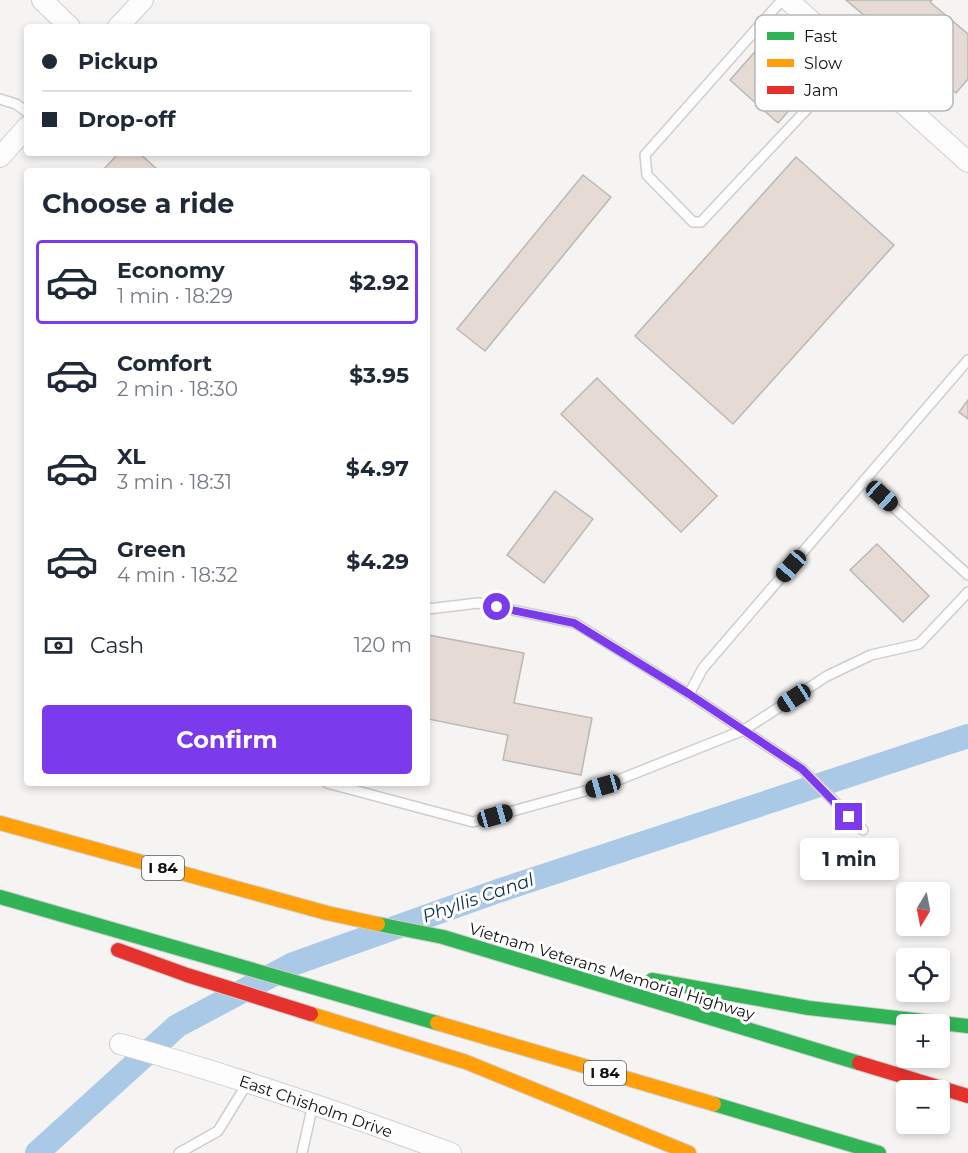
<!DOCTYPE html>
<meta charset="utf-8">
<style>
body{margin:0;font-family:Montserrat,sans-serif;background:#f2f2f3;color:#1f2937;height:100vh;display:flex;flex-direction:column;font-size:22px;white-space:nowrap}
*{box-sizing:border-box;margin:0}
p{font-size:20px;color:#747a83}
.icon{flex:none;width:33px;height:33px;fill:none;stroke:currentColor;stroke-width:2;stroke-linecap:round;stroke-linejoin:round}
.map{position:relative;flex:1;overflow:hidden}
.sheet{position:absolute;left:24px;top:168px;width:406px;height:618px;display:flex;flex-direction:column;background:#fff;border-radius:6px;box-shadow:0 3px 9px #0003}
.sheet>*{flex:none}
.hud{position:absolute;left:24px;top:24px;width:406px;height:132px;border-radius:6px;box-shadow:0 3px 9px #0003;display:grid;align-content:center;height:132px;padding:0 18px;background:#fff}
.needle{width:39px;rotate:190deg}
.buttons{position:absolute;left:896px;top:882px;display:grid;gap:12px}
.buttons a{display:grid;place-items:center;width:54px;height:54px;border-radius:6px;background:#fff;box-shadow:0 3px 9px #0003;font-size:30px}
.end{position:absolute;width:27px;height:27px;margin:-14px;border:8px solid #7c3aed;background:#fff;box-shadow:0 0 0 3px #fff}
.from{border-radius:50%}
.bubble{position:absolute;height:42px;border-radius:6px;background:#fff;box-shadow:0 3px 9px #0003;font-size:20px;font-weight:700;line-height:42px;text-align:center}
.car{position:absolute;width:18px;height:36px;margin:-18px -9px;border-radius:8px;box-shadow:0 0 4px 2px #0007;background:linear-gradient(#222 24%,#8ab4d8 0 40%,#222 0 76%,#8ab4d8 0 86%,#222 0)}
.hud b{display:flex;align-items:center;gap:21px;height:57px;font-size:22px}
.hud b+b{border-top:2px solid #e0e1e3}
.hud i{width:15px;height:15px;background:#1f2937}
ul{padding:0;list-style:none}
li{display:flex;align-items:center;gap:18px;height:84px;margin:0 12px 9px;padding:0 6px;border:3px solid transparent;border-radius:6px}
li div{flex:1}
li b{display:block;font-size:22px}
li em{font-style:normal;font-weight:700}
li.on{border-color:#7c3aed}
li>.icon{width:54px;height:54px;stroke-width:1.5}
h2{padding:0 18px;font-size:27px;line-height:72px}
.pay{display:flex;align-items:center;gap:15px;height:66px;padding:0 18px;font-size:22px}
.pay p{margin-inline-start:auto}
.cta{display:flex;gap:12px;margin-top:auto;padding:12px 18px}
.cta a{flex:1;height:69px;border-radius:6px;background:#7c3aed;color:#fff;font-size:24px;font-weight:700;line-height:69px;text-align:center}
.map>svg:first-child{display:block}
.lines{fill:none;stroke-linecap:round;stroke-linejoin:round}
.canal{stroke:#a9c9e7;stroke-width:24}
.building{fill:#e6dbd4;stroke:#bab8b7;stroke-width:1.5}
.lane-casing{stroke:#d0cecc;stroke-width:12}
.street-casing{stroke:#d0cecc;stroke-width:22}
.fast-casing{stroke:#d0cecc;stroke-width:16}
.slow-casing{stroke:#d0cecc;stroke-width:16}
.jam-casing{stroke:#d0cecc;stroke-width:16}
.lane{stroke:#fefdfd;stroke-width:9}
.street{stroke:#fefdfd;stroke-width:20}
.fast{stroke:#30b455;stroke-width:14}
.slow{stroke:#ff9f0a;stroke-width:14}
.jam{stroke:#e5322d;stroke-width:14}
.route{stroke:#7c3aed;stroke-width:8}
.labels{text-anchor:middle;stroke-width:6;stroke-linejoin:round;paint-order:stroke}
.shield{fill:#fff;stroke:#585857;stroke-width:1.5}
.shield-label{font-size:15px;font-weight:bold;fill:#11100f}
.street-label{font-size:16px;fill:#11100f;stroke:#fff}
.water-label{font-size:18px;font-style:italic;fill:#0a2f4c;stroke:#fff}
.key{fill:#fff;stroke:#b8b7b7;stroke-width:1.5}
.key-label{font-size:16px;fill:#11100f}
</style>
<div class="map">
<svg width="968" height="1153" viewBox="0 0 968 1153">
<rect width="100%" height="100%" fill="#f6f4f2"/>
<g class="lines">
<path class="canal" d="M37,1153l140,-127 116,-62 205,-73 470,-155"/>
</g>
<path class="building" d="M846,0h86l-2,2 38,32v45l-12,14z
M781,22l48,43 -51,58 -48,-43z
M119,153h20l20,18h-57z
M796,157l98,88 -161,179 -98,-88z
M583,175l28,22 -126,154 -28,-22z
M597,378l120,118 -36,36 -120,-118z
M968,400v19l-9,-7z
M555,491l38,28 -49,64 -37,-28z
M877,544l52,52 -26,26 -53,-52z
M428,635l96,18 -10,50 78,15 -11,57 -78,-15 5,-25 -80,-16z"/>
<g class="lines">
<defs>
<path id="lane" d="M782,0l-137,155 2,20 46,47h8l153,-163
M0,99l16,5 11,8
M864,480l104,95
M428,609l50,-6 97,20 114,71
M327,783l146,39 130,-36 141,-56 83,-54 44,-21 48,-11 49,-52
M863,830l-61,-61 -113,-75 14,-26 265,-308
M179,1153l39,-22 30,-49
M302,1153l11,-49"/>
<path id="street" d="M42,0l28,27
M788,0l180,162
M118,27l25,-27
M0,157l27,-30
M120,1044c112,31 222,69 331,109"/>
<path id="fast" d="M0,897l437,126
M378,924l65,13 416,126
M652,980l157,28 159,18
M714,1104l165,49"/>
<path id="slow" d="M0,823l327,90 51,11
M311,1014l155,48 223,91
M437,1023l277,81"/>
<path id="jam" d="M118,950l69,25 124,39
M859,1063l109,33"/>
</defs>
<use href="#lane" class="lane-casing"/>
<use href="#street" class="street-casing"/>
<use href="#fast" class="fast-casing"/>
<use href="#slow" class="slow-casing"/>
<use href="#jam" class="jam-casing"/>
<use href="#lane" class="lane"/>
<use href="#street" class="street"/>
<use href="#fast" class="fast"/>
<use href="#slow" class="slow"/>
<use href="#jam" class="jam"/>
</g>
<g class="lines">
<path class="route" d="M497,607l77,16 115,71 113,75 47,48"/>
</g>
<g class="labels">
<g class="shield">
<rect x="142" y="856" width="42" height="24" rx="4.5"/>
<rect x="584" y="1061" width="42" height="24" rx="4.5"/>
</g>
<g class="shield-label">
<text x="163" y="873">I 84</text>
<text x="605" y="1078">I 84</text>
</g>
<g class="street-label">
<text transform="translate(612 971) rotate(17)" y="6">Vietnam Veterans Memorial Highway</text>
<text transform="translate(316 1106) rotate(19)" y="6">East Chisholm Drive</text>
</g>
<g class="water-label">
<text transform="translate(478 898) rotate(-19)" y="6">Phyllis Canal</text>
</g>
</g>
<rect x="755" y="15" width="198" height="96" rx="9" class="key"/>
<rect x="767" y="32" width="27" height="8" fill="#30b455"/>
<rect x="767" y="59" width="27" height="8" fill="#ff9f0a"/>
<rect x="767" y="86" width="27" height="8" fill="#e5322d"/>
<g class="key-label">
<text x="804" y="42">Fast</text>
<text x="804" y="69">Slow</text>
<text x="804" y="96">Jam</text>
</g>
</svg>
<div class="buttons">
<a><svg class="needle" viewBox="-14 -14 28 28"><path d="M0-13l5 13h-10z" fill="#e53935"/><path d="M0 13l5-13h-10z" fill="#747a83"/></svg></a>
<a><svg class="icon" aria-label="locate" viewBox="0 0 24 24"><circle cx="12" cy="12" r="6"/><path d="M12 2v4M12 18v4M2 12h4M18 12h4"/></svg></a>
<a>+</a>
<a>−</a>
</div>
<i class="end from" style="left:497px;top:607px"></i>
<i class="end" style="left:849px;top:817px"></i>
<div class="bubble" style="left:800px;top:838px;width:99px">1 min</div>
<i class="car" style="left:882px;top:496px;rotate:132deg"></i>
<i class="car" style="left:791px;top:566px;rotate:221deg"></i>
<i class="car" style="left:794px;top:698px;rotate:237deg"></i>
<i class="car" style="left:603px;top:786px;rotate:254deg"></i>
<i class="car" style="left:495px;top:816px;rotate:74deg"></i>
<div class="hud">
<b><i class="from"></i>Pickup</b>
<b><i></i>Drop-off</b>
</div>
<section class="sheet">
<h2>Choose a ride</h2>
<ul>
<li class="on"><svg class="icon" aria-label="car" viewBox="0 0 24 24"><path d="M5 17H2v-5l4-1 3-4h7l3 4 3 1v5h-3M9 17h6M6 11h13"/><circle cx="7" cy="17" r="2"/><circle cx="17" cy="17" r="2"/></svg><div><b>Economy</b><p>1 min · 18:29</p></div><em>$2.92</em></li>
<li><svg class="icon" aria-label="car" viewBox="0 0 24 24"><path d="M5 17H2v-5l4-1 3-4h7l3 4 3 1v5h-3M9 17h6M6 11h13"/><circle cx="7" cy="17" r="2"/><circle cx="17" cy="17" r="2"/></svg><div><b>Comfort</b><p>2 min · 18:30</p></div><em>$3.95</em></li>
<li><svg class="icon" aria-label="car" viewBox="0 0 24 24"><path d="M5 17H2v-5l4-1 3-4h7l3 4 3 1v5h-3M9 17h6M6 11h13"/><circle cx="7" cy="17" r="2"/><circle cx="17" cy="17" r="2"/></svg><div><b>XL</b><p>3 min · 18:31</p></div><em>$4.97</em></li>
<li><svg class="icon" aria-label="car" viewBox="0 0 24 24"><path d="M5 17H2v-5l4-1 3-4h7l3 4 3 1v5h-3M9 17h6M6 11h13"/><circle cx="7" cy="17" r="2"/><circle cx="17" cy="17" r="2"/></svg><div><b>Green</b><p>4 min · 18:32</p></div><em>$4.29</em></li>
</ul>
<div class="pay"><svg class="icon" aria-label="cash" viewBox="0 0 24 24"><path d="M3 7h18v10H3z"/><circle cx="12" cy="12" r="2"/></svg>Cash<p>120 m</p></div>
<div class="cta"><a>Confirm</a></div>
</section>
</div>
